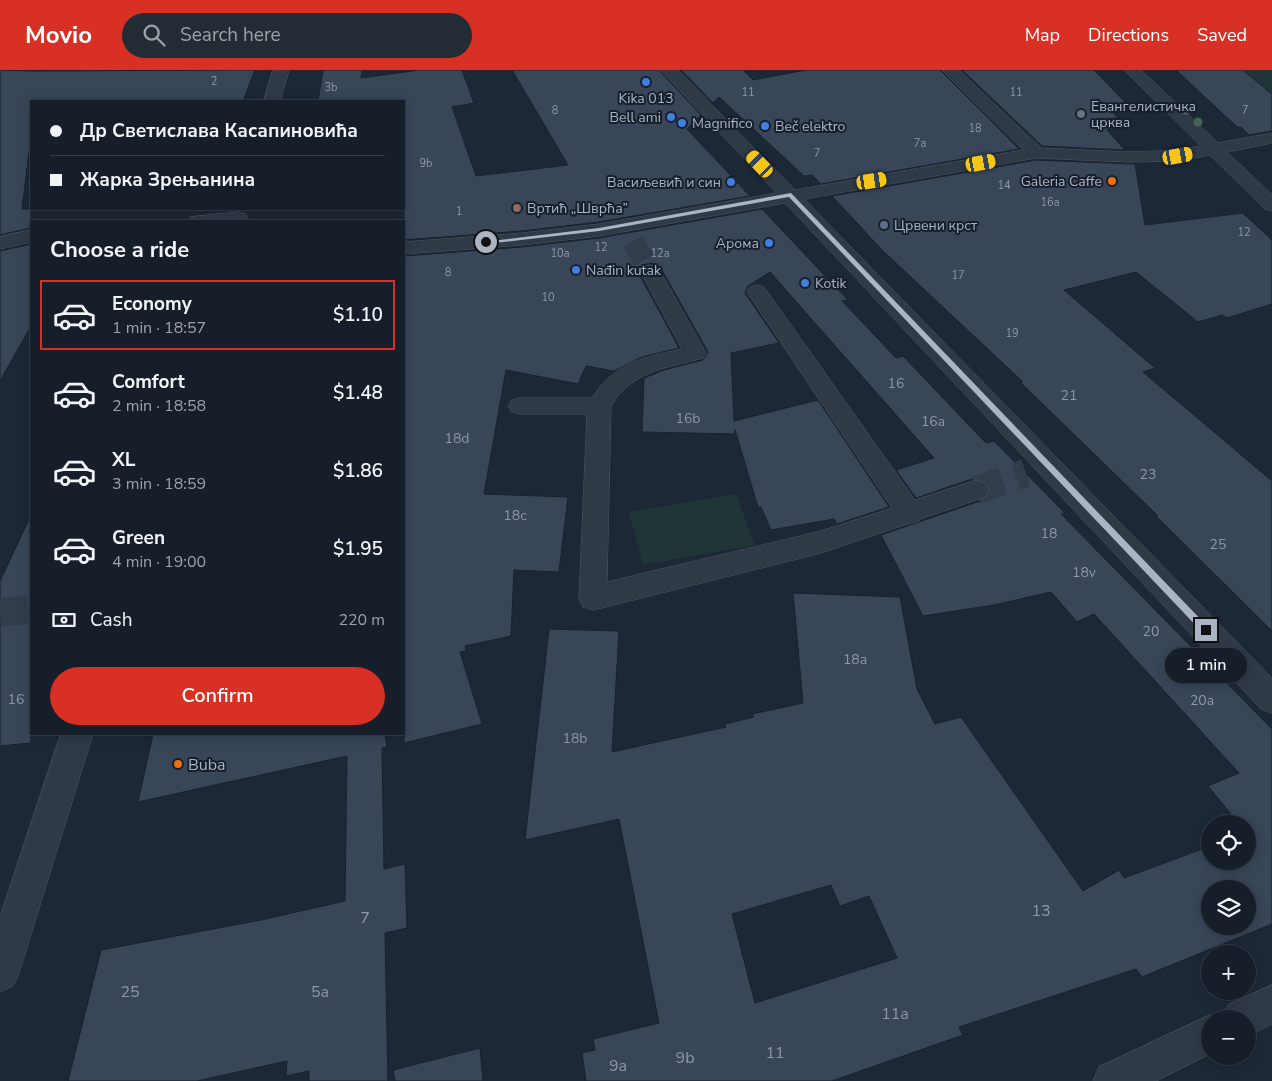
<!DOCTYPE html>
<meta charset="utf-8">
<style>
body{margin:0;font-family:"Nunito Sans",sans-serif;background:#232b35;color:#f1f3f6;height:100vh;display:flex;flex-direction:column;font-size:19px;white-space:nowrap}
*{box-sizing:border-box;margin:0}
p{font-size:16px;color:#9ea2a8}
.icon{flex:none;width:28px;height:28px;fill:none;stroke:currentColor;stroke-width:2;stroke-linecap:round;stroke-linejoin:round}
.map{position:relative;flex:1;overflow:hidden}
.drawer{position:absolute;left:30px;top:150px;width:375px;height:515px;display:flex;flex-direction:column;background:#161e29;border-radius:0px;box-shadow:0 2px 12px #0003,0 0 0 1px #353c46}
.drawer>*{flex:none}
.guide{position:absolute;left:30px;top:30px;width:375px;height:110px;border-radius:0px;box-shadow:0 2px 12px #0003,0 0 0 1px #353c46;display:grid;align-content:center;height:110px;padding:0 20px;background:#161e29}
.buttons{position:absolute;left:1201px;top:745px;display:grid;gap:10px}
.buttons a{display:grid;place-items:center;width:55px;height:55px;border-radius:50%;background:#161e29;box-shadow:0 2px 12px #0003,0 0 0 1px #353c46;font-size:25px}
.end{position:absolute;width:22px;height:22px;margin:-11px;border:6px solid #aab4c5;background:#111;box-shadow:0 0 0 2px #111}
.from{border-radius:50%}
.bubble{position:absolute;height:35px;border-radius:18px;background:#161e29;box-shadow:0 2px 12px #0003,0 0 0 1px #353c46;font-size:16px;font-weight:600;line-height:35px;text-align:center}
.car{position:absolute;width:15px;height:30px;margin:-15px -8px;border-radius:6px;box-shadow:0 0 4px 1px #0007;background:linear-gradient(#f5c518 24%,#345 0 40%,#f5c518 0 76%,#345 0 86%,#f5c518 0)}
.guide b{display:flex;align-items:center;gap:18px;height:48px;font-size:19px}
.guide b+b{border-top:1px solid #353c46}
.guide i{width:12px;height:12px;background:#f1f3f6}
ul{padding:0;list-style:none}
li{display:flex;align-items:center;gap:15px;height:70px;margin:0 10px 8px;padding:0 10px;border:2px solid transparent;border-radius:0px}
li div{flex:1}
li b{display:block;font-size:19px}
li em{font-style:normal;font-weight:600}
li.on{border-color:#d93025}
li>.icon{width:45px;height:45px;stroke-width:1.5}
h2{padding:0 20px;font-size:22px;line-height:60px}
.pay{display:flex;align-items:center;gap:12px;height:55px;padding:0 20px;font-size:19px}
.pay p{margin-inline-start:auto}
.action{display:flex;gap:10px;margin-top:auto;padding:10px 20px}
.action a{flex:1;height:58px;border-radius:30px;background:#d93025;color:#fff;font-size:20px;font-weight:600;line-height:58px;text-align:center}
header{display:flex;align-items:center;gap:30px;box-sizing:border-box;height:70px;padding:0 25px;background:#d93025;color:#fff}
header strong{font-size:24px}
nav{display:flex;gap:28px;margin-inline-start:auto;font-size:18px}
.search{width:350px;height:45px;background:#232b35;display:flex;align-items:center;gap:12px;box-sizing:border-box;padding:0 18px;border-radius:28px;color:#9ea2a8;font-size:19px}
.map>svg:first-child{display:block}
.green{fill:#1f3538}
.building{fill:#384658;stroke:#18212d;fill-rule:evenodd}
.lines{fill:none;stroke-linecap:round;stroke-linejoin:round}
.minor-tunnel-far1{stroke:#323d4c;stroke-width:22;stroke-dasharray:22 11;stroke-linecap:butt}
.minor-tunnel{stroke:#323d4c;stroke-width:28;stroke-dasharray:28 14;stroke-linecap:butt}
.minor-casing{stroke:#4e5766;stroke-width:1}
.minor{fill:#303a47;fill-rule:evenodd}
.tree{fill:#426455}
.route{fill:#aab4c5}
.shop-dot{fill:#3f7fe0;stroke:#161f2b;stroke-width:2}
.worship-dot{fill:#6b7280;stroke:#161f2b;stroke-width:2}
.food-dot{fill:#e8710a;stroke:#161f2b;stroke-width:2}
.education-dot{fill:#8d6e63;stroke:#161f2b;stroke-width:2}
.service-dot{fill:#5c6f8a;stroke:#161f2b;stroke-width:2}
.labels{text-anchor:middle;stroke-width:4;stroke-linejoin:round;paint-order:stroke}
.far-number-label{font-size:11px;fill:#8e98aa}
.far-poi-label{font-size:14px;fill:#aab4c5;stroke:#161f2b;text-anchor:start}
.number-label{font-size:14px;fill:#8e98aa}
.poi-label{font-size:16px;fill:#aab4c5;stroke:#161f2b;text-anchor:start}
.near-number-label{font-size:16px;fill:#8e98aa}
</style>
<header>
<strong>Movio</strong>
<div class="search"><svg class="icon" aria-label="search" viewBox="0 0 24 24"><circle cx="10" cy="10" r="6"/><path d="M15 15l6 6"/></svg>Search here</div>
<nav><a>Map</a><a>Directions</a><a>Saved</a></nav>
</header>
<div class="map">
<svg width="1272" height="1011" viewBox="0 0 1272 1011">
<rect width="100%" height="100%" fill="#1d2837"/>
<path class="green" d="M1243,0h29v24z
M736,424l19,51 -112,20 -14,-53z"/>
<path class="building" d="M0,0l31,1 224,-1 -12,31h-212v51h-2l-7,57h9v19l-31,7z
M323,0h39l-1,8 58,-8h43l12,33 -22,4 24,69 92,-11 -56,-95h147l42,45 -14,14 63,67 -151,26 -77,9 -118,9v-139h-86z
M681,0h65l-2,1 9,9 53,-10h134l79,79 -198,35 -9,-9 -8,1 -85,-79 -6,6z
M962,0h132l33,34 -21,1 12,13 -13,1 9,10 -7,1 18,20 -83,-4z
M1176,0h67l29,24v37l-23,4 -7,-7 -5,-1z
M1036,90l99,4 10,61 98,-12 29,27v64l-45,14 -5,-3 -24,7 -62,-50 -72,18 91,78 -12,4 129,109v150l-116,-115h2l-138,-134h3l-141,-132 -50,-54z
M762,139l86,91 -6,1 54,57 7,-2 83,87 8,-2 71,72 -4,1 211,215v195l-130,53 -6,-8 -177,58 4,8 -131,46h-246l-4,-28 13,-3 -2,-11 66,-16 -40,-204 -94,21 24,-211 70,2 -7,121 114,-25 -1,-3 29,-7 -2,-3 51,-11 -10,-110 107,4 17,92 18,35 26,-7 122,174 36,-21 5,8 86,-32v15h38v-37h-9l-31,-38 31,-13 -145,-159 -17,8 -26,-30 -57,13 -71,11 -42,-81 105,-36 5,-10 -5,-8 -11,-3 -59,20 -20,-28 38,-12 -164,-186 -22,14 -3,7 34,50 -48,10 3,68 84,-21 71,107 -52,17 -3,-5 -63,11 -10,-23h-3l-23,-77v4l-93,-2 2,-54 20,-8 39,-10 5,-8 -46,-82 -4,-5 -7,-2 -9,2 -4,7 41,76 -37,9 -28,14 -28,-5 -8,18 -72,-14 -22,124 84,3 -9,75 -45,-2 -3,66 -46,10 1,5 -6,1 22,72 -78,19v-487l118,-9 77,-9zM831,815l9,21 29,-10 28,62 -142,45 -23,-89zM1210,819h38v37h-38z
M31,174v82l-31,55v-130z
M31,445v228l-31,3v-165z
M153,664h232l2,13 -5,1 2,121 21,-5 2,64 -22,5 3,148h-79v-10l-23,5 1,-15 -90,20h-129l33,-131 160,-30 84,-19 2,-145 -209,46z
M480,978l3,33h-88l-2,-11z"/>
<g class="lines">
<path class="minor-tunnel-far1" d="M633,171l17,30"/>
<path class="minor-tunnel" d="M976,420l50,-17
M0,542l31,-2"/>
<defs>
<path id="minor" d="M273,0h16l-9,31h-16z
M661,0h17l117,120 228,-40 -81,-80h17l82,78c53,2 108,8 160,-2l-77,-76h17l77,73 54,-10v10l-45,9 45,43v16l-7,-2 -55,-54 -32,6 -49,1 -93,-4 -232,41 468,479v35l-11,-4 -476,-506 -186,33 -77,9 -118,9v-12l118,-9 77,-9 177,-31z
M239,142l7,2 2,4 -2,3h-57l2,-4z
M31,160v12l-31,7v-12z
M650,195l7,2 3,4 46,82 -3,5c-36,10 -72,13 -92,48l-4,176 214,-51 71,-23 -145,-216 3,-5 7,-2 7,2 151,213 61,-20 9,3 4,7 -4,7 -65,22 -1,2 -12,3 -86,29 -228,57 -10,-3 -4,-9 8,-184h-67l-8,-2 -4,-6 4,-6 8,-2h72c22,-35 52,-41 90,-49l-42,-78 3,-4z
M61,664h32l-74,239 -6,13 -13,6v-75z
M1272,915v39l-24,12v-17h-25l5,-14z
M1210,945l10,4h-10v35l-54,27h-63l6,-14z"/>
</defs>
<use href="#minor" class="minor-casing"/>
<use href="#minor" class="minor"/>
</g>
<g class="tree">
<circle cx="1186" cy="40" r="4.5"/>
<circle cx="1198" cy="52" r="4.5"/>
</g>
<path class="route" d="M791,123l418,435v5h-6l-414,-436 -190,34 -113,13 -3,-2 116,-14z"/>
<g class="shop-dot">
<circle cx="646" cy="12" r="5"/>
<circle cx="671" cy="47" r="5"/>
<circle cx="682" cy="53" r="5"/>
<circle cx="765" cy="56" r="5"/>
<circle cx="731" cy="112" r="5"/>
<circle cx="769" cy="173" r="5"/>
<circle cx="576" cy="200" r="5"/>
<circle cx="805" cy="213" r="5"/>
</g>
<circle class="worship-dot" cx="1081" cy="44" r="5"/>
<g class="food-dot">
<circle cx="1112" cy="111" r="5"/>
<circle cx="178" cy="694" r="5"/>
</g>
<circle class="education-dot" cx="517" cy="138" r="5"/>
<circle class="service-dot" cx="884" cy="155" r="5"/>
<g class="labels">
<g class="far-number-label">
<text x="214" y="15">2</text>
<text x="331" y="21">3b</text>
<text x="748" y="26">11</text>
<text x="1016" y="26">11</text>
<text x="555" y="44">8</text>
<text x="1245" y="44">7</text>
<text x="975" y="62">18</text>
<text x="920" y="77">7a</text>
<text x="817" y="87">7</text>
<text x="426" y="97">9b</text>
<text x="1004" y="119">14</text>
<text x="1050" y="136">16a</text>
<text x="459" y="145">1</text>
<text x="1244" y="166">12</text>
<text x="601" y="181">12</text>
<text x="560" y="187">10a</text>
<text x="660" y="187">12a</text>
<text x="448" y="206">8</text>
<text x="958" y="209">17</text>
<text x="548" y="231">10</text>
<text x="1012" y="267">19</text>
</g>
<g class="far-poi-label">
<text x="646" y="33" text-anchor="middle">Kika 013</text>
<text x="1091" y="41">Евангелистичка<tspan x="1091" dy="16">црква</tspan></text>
<text x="661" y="52" text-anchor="end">Bell ami</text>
<text x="692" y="58">Magnifico</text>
<text x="775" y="61">Beč elektro</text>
<text x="1102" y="116" text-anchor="end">Galeria Caffe</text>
<text x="721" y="117" text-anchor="end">Васиљевић и син</text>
<text x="527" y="143">Вртић „Шврћа”</text>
<text x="894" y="160">Црвени крст</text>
<text x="759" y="178" text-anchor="end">Арома</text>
<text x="586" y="205">Nađin kutak</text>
<text x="815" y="218">Kotik</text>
</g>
<g class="number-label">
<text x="896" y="318">16</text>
<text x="1069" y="330">21</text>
<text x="688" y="353">16b</text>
<text x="933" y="356">16a</text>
<text x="457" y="373">18d</text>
<text x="1148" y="409">23</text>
<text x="515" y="450">18c</text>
<text x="1049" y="468">18</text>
<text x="1218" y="479">25</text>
<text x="1084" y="507">18v</text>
<text x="1151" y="566">20</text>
<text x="855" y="594">18a</text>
<text x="16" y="634">16</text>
<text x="1202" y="635">20a</text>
<text x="575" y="673">18b</text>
</g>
<g class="poi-label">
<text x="188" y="700">Buba</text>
</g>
<g class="near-number-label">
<text x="1041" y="846">13</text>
<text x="365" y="853">7</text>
<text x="130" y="927">25</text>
<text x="320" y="927">5a</text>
<text x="895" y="949">11a</text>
<text x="775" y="988">11</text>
<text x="685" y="993">9b</text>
<text x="618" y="1001">9a</text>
</g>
</g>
</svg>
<div class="buttons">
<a><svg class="icon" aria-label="locate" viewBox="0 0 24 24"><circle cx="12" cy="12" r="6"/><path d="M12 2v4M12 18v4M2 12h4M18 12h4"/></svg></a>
<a><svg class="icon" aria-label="layers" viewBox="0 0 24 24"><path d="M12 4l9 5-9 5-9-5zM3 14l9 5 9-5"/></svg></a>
<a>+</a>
<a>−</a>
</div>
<i class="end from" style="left:486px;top:172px"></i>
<i class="end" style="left:1206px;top:560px"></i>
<div class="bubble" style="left:1165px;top:578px;width:82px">1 min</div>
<i class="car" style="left:1178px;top:86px;rotate:80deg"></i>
<i class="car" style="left:981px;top:93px;rotate:80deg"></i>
<i class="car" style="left:760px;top:94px;rotate:316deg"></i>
<i class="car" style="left:872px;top:111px;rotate:81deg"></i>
<div class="guide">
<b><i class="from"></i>Др Светислава Касапиновића</b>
<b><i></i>Жарка Зрењанина</b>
</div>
<section class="drawer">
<h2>Choose a ride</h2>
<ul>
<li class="on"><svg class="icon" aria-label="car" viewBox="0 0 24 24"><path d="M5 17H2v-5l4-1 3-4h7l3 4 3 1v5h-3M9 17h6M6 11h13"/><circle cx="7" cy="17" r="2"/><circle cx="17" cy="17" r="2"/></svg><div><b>Economy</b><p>1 min · 18:57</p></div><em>$1.10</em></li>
<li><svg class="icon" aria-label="car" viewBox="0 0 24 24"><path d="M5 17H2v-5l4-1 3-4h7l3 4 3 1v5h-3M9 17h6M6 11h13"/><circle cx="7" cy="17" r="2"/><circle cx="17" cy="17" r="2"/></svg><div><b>Comfort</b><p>2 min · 18:58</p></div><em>$1.48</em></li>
<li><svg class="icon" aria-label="car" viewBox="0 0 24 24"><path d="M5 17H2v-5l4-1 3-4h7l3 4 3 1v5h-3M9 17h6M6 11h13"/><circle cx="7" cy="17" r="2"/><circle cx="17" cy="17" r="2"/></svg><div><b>XL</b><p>3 min · 18:59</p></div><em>$1.86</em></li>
<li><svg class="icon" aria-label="car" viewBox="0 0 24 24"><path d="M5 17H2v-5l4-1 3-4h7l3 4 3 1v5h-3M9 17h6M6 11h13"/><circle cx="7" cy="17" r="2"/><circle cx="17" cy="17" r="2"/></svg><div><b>Green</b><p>4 min · 19:00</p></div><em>$1.95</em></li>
</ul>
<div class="pay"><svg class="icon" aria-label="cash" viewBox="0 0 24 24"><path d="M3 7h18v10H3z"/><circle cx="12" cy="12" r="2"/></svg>Cash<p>220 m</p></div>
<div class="action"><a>Confirm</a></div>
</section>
</div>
